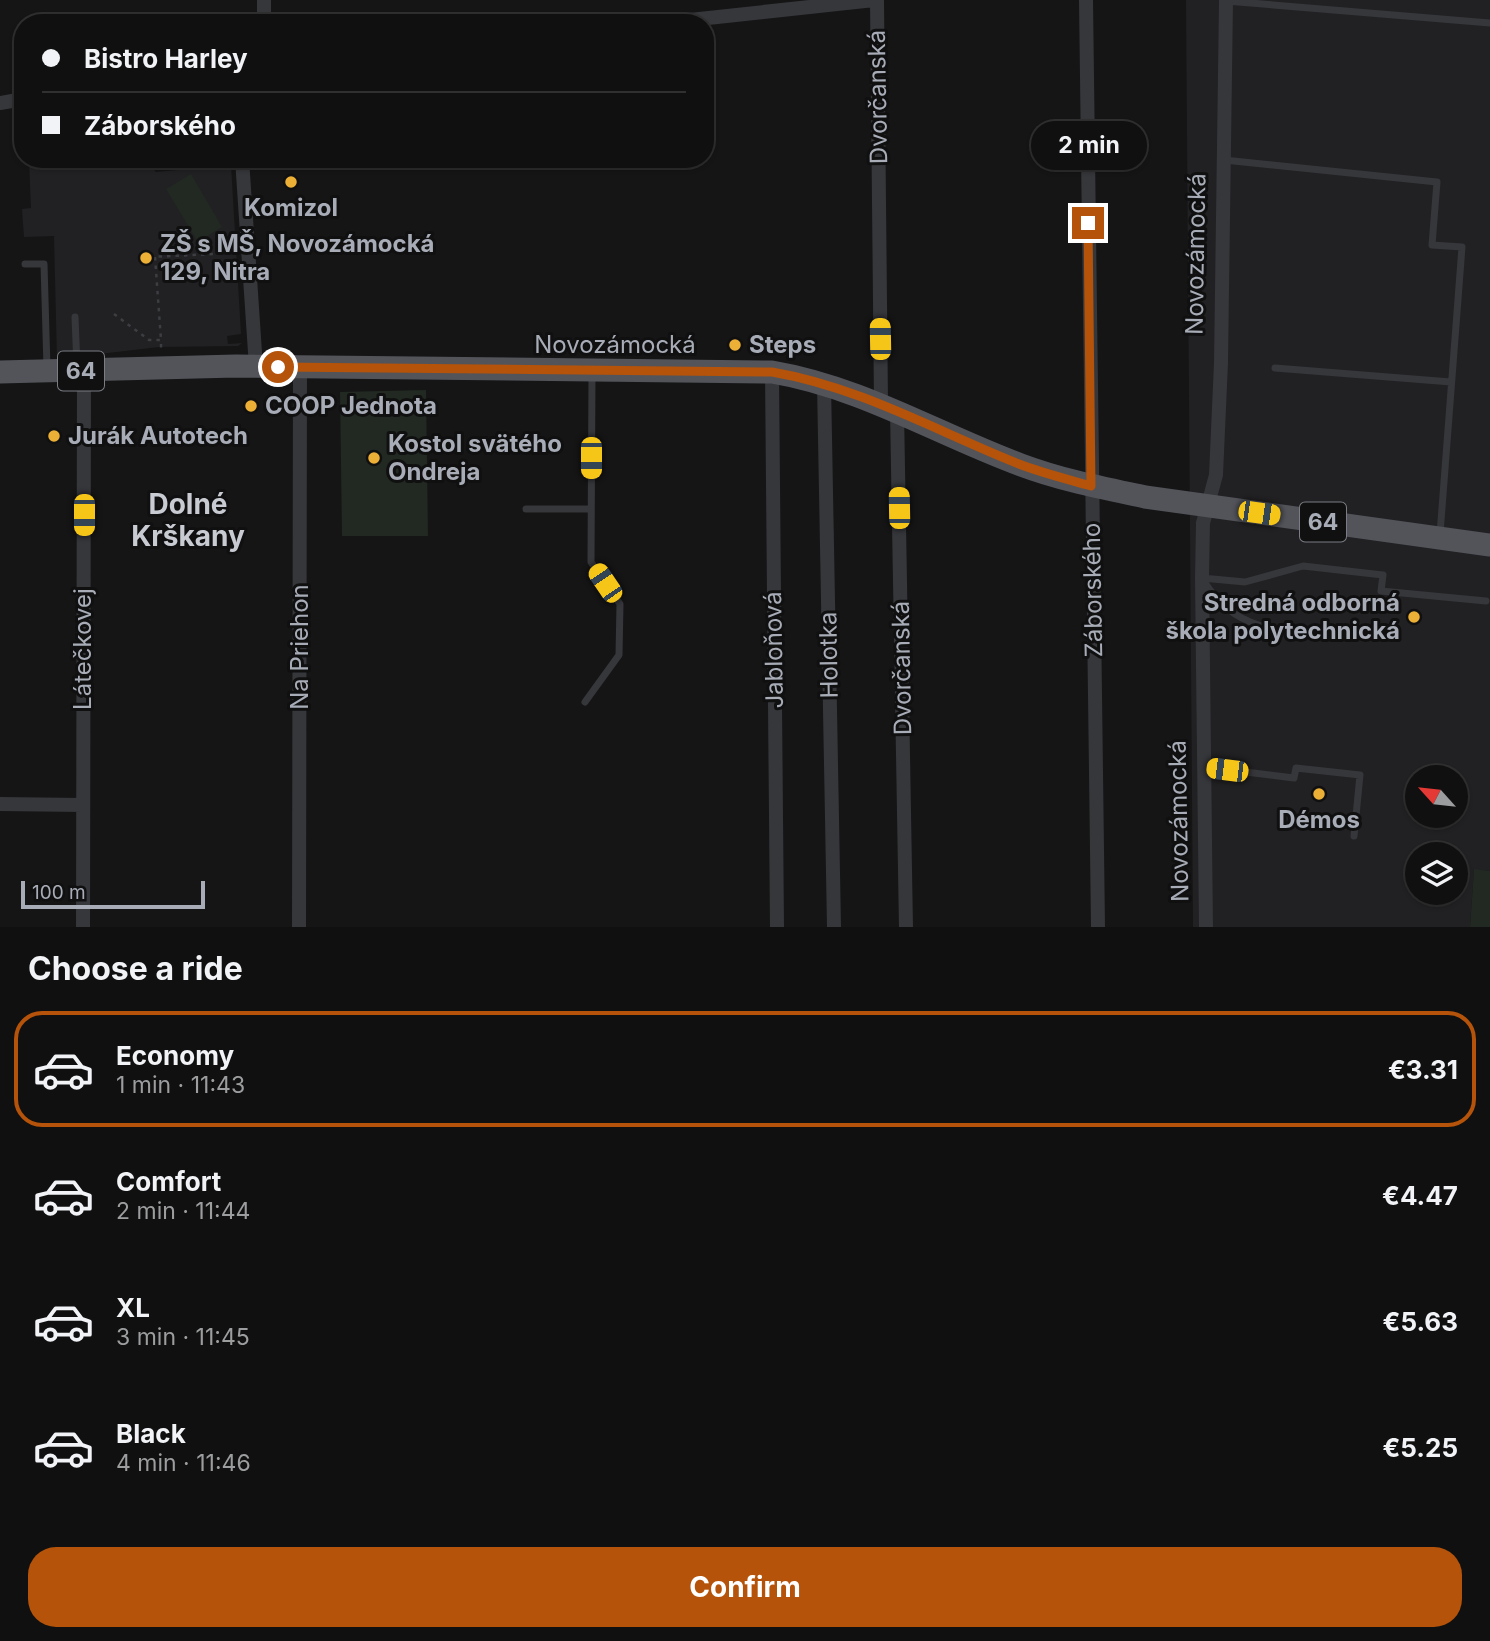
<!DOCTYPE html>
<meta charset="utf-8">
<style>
body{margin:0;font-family:Inter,sans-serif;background:#191919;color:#f1f3f6;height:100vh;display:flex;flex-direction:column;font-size:26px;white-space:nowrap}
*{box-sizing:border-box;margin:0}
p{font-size:23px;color:#9c9d9f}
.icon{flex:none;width:38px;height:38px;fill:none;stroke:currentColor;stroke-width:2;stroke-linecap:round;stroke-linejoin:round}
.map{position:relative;height:927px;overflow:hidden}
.panel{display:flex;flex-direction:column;background:#101010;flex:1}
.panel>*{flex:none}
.top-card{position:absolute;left:14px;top:14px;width:700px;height:154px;border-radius:28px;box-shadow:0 2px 5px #0004,0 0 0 2px #303030;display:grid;align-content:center;height:154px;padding:0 28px;background:#101010}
.needle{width:46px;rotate:297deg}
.fabs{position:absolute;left:1405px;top:765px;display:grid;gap:14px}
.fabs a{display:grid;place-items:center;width:63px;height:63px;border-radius:50%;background:#101010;box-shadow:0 2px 5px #0004,0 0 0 2px #303030;font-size:35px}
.scale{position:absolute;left:21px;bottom:18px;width:184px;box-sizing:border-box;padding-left:7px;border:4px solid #a7acb6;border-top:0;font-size:19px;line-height:24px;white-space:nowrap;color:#a7acb6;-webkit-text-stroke:5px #101011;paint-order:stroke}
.end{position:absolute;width:32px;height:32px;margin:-16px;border:9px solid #b45309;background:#fff;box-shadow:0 0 0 4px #fff}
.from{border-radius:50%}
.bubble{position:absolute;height:49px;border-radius:24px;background:#101010;box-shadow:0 2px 5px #0004,0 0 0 2px #303030;font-size:23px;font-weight:700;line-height:49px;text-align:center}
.car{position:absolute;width:21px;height:42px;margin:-21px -10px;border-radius:9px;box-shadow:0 0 5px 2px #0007;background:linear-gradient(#f5c518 24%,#345 0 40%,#f5c518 0 76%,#345 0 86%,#f5c518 0)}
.top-card b{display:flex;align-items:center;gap:24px;height:66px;font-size:26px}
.top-card b+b{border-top:2px solid #303030}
.top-card i{width:18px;height:18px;background:#f1f3f6}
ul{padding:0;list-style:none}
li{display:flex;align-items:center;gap:21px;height:116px;margin:0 14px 10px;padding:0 14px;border:4px solid transparent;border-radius:28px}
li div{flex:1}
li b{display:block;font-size:26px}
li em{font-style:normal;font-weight:700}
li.selected{border-color:#b45309}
li>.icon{width:63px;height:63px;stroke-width:1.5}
h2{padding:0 28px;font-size:32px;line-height:84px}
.button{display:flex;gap:14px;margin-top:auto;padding:14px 28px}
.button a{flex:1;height:80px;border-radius:28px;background:#b45309;color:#fff;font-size:28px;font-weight:700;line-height:80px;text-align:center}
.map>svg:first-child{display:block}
.built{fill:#212123;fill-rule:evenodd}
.green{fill:#212922}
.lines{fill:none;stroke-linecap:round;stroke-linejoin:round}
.path{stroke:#3c3e42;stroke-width:2.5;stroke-dasharray:3.5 5;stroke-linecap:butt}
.service{stroke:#36373b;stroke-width:7}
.minor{stroke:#36373b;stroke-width:14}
.primary{stroke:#52545a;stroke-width:23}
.route{stroke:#b45309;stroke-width:9}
.poi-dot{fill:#edb036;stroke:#101011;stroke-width:2.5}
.labels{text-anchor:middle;stroke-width:6;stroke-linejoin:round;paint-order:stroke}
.shield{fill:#101011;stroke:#7a7d84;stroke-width:2}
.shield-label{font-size:23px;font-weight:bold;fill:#a7acb6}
.street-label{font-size:24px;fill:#a7acb6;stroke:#101011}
.poi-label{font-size:24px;font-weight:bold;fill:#a7acb6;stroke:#101011;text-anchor:start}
.quarter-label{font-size:28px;font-weight:bold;fill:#c8cbd2;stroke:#101011}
</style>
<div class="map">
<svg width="1490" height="927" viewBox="0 0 1490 927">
<rect width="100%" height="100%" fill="#151516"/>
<path class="built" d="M1186,0h304v871l-16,-1 -4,57h-277zM1418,777h38v39h-38zM1418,854h38v38h-38z
M144,159l12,13 75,-7 10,169 -14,2 1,8 14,-1 -4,3 -79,1 -102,12 -3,-123 -30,1 -2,-28 9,-1 -2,-47z"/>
<path class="green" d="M191,174l31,53 -24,15 -32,-53z
M426,390l2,146h-86l-2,-144z
M1474,869l16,2v56h-20z"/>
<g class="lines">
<path class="path" d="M150,257l85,-4
M155,257l6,83
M114,314l35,26h12v11"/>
<path class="service" d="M1226,1l264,22
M1224,160l213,22 -5,63 30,2 -22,287
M25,264h19l3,104
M75,317l2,50
M1275,368l176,14
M526,509h64
M1280,631c-37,-8 -58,-20 -78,-53l43,4 58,-16 80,9 -2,16 105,10
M585,702l34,-47 1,-51 -29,-42 1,-188
M1205,767l89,11 2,-10 64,7 -6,61"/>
<path class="minor" d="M264,0v23
M877,0l4,403
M1086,0l12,927
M662,23l212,-23
M0,103l23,-4
M242,159l14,208
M772,372l5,555
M824,383l10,544
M897,410l9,517
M0,804l83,1
M83,927l1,-556
M299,927l1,-559
M1206,927l-4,-349 1,-55 13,-48 5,-112 5,-362"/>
<path class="primary" d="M0,372l236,-6 536,6c89,15 165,62 249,93 40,15 82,23 124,32l345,48"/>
</g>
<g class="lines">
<path class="route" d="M278,367l494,5c88,15 164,59 247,92 23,9 48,15 72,22l-3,-263"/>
</g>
<g class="poi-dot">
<circle cx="291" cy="182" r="7"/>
<circle cx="146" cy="258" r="7"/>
<circle cx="735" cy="345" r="7"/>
<circle cx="251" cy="406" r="7"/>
<circle cx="54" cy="436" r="7"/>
<circle cx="374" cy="458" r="7"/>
<circle cx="1414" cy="617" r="7"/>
<circle cx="1319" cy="794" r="7"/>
</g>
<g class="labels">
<g class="shield">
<rect x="58" y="351.5" width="46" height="39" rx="5"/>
<rect x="1300" y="502.5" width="46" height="39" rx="5"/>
</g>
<g class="shield-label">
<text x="81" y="379">64</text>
<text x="1323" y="530">64</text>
</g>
<g class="street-label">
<text transform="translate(878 97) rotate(-91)" y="8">Dvorčanská</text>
<text transform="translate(1196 254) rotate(-89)" y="8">Novozámocká</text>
<text x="615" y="353">Novozámocká</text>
<text transform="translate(1093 590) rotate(-91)" y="8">Záborského</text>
<text transform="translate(300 647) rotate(-90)" y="8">Na Priehon</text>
<text transform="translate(83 649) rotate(-90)" y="8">Látečkovej</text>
<text transform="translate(774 650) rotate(-91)" y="8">Jabloňová</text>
<text transform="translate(829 655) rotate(-91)" y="8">Holotka</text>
<text transform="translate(902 668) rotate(-91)" y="8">Dvorčanská</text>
<text transform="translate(1179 821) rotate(-91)" y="8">Novozámocká</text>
</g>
<g class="poi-label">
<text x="291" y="216" text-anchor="middle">Komizol</text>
<text x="160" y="252">ZŠ s MŠ, Novozámocká<tspan x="160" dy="28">129, Nitra</tspan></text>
<text x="749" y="353">Steps</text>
<text x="265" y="414">COOP Jednota</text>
<text x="68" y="444">Jurák Autotech</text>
<text x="388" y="452">Kostol svätého<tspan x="388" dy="28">Ondreja</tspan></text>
<text x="1400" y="611" text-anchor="end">Stredná odborná<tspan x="1400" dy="28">škola polytechnická</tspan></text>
<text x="1319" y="828" text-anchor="middle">Démos</text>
</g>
<g class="quarter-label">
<text x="188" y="514">Dolné<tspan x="188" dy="32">Krškany</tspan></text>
</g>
</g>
</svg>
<div class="fabs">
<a><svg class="needle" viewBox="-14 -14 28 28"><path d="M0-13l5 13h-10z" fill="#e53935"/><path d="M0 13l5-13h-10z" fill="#9c9d9f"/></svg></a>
<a><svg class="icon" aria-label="layers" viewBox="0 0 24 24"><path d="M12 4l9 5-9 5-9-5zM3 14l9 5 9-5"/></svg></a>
</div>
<div class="scale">100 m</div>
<i class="end from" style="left:278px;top:367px"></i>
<i class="end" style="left:1088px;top:223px"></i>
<div class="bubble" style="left:1031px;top:121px;width:116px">2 min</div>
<i class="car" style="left:880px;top:339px;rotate:359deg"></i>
<i class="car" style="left:591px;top:458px;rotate:180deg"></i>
<i class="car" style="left:899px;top:508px;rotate:359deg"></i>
<i class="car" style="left:1259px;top:513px;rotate:98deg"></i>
<i class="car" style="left:84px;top:515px;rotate:180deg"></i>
<i class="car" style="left:605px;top:583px;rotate:326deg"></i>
<i class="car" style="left:1227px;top:770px;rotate:277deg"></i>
<div class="top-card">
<b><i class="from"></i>Bistro Harley</b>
<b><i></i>Záborského</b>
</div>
</div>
<section class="panel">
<h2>Choose a ride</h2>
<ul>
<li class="selected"><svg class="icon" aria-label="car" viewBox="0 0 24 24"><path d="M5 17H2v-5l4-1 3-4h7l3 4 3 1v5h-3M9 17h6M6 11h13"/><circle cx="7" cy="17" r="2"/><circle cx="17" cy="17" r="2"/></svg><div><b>Economy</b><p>1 min · 11:43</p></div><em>€3.31</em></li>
<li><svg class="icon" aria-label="car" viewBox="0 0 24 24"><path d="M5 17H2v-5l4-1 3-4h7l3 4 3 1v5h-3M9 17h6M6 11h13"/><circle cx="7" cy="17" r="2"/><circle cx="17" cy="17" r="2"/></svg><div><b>Comfort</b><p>2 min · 11:44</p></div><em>€4.47</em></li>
<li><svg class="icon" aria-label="car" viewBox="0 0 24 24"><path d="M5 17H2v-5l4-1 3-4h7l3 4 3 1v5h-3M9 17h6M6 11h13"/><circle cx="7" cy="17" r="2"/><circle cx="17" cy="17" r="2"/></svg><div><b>XL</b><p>3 min · 11:45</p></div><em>€5.63</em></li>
<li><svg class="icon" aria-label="car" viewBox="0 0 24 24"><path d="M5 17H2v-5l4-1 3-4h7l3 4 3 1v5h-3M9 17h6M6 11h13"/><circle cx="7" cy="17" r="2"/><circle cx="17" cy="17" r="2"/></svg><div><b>Black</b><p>4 min · 11:46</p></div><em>€5.25</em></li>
</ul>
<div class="button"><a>Confirm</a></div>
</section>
